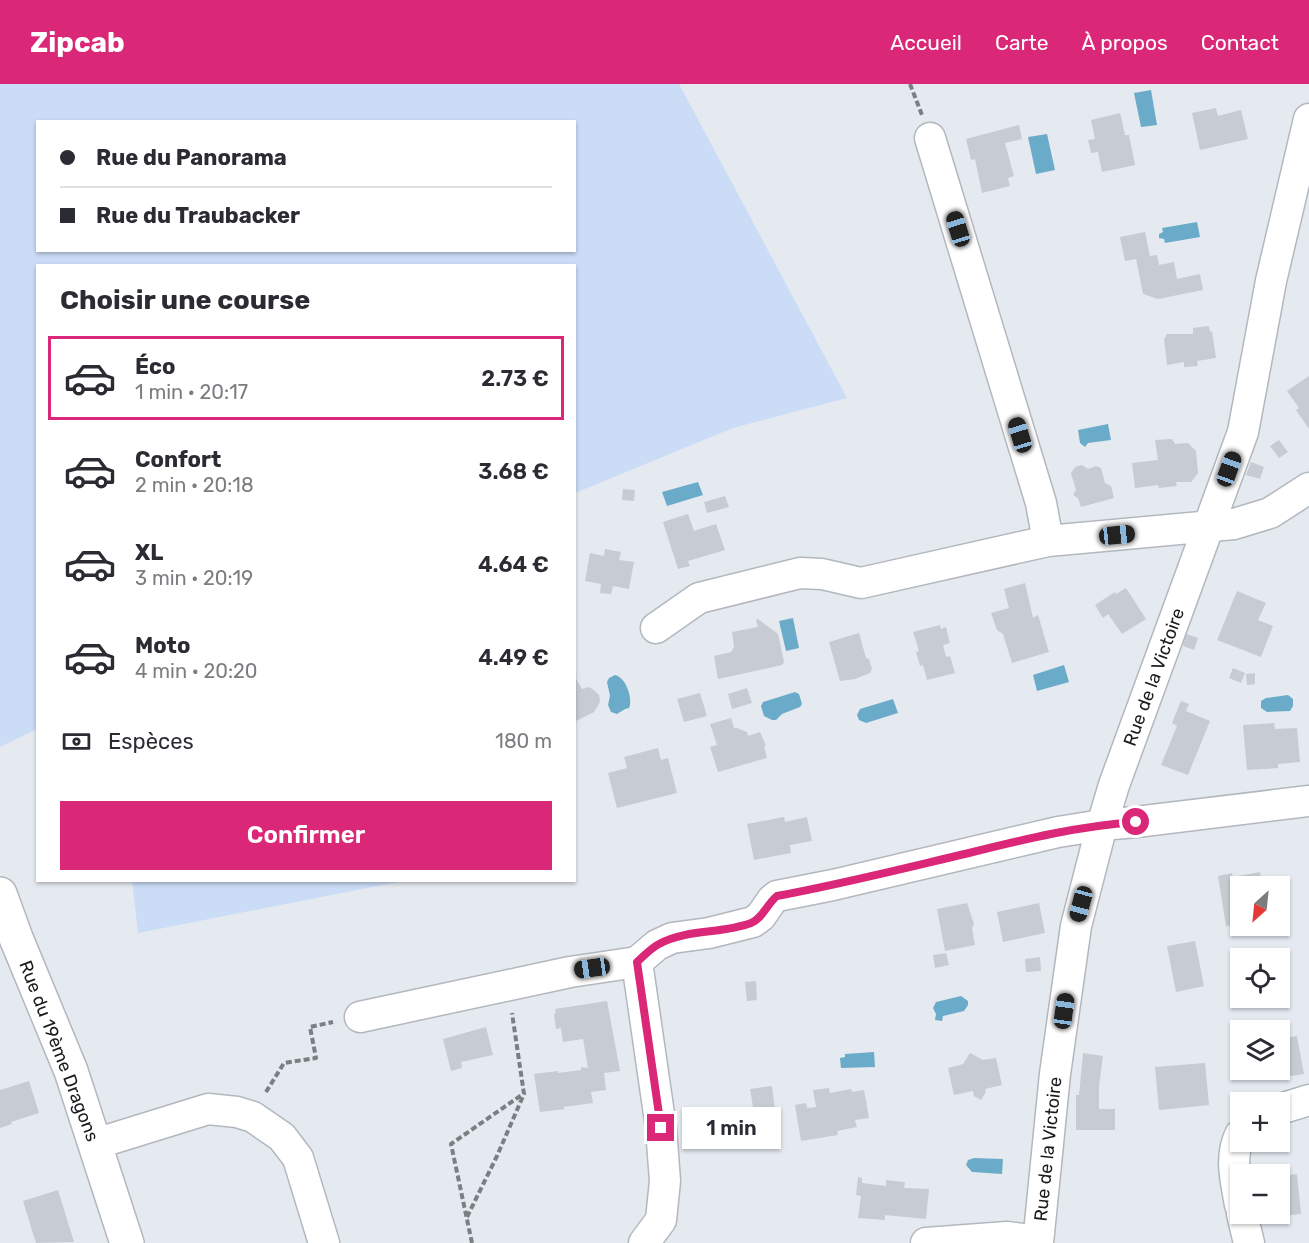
<!DOCTYPE html>
<html lang="fr">
<meta charset="utf-8">
<style>
body{margin:0;font-family:Rubik,sans-serif;background:#f7f7f7;color:#2b2b33;height:100vh;display:flex;flex-direction:column;font-size:22px;white-space:nowrap}
*{box-sizing:border-box;margin:0}
p{font-size:20px;color:#7c7c81}
.icon{flex:none;width:33px;height:33px;fill:none;stroke:currentColor;stroke-width:2;stroke-linecap:round;stroke-linejoin:round}
.map{position:relative;flex:1;overflow:hidden}
.panel{position:absolute;left:36px;top:180px;width:540px;height:618px;display:flex;flex-direction:column;background:#fff;border-radius:0px;box-shadow:0 2px 4px #0004}
.panel>*{flex:none}
.guide{position:absolute;left:36px;top:36px;width:540px;height:132px;border-radius:0px;box-shadow:0 2px 4px #0004;display:grid;align-content:center;height:132px;padding:0 24px;background:#fff}
.needle{width:39px;rotate:207deg}
.tools{position:absolute;left:1230px;top:792px;display:grid;gap:12px}
.tools a{display:grid;place-items:center;width:60px;height:60px;border-radius:0px;background:#fff;box-shadow:0 2px 4px #0004;font-size:30px}
.end{position:absolute;width:27px;height:27px;margin:-14px;border:8px solid #db2777;background:#fff;box-shadow:0 0 0 3px #fff}
.from{border-radius:50%}
.bubble{position:absolute;height:42px;border-radius:0px;background:#fff;box-shadow:0 2px 4px #0004;font-size:20px;font-weight:600;line-height:42px;text-align:center}
.car{position:absolute;width:18px;height:36px;margin:-18px -9px;border-radius:8px;box-shadow:0 0 4px 2px #0007;background:linear-gradient(#222 24%,#8ab4d8 0 40%,#222 0 76%,#8ab4d8 0 86%,#222 0)}
.guide b{display:flex;align-items:center;gap:21px;height:57px;font-size:22px}
.guide b+b{border-top:2px solid #e1e1e2}
.guide i{width:15px;height:15px;background:#2b2b33}
ul{padding:0;list-style:none}
li{display:flex;align-items:center;gap:18px;height:84px;margin:0 12px 9px;padding:0 12px;border:3px solid transparent;border-radius:0px}
li div{flex:1}
li b{display:block;font-size:22px}
li em{font-style:normal;font-weight:600}
li.selected{border-color:#db2777}
li>.icon{width:54px;height:54px;stroke-width:1.5}
h2{padding:0 24px;font-size:27px;line-height:72px}
.pay{display:flex;align-items:center;gap:15px;height:66px;padding:0 24px;font-size:22px}
.pay p{margin-inline-start:auto}
.button{display:flex;gap:12px;margin-top:auto;padding:12px 24px}
.button a{flex:1;height:69px;border-radius:0px;background:#db2777;color:#fff;font-size:24px;font-weight:600;line-height:69px;text-align:center}
header{display:flex;align-items:center;gap:36px;box-sizing:border-box;height:84px;padding:0 30px;background:#db2777;color:#fff}
header strong{font-size:28px}
nav{display:flex;gap:33px;margin-inline-start:auto;font-size:21px}
.map>svg:first-child{display:block}
.green{fill:#cbdcf7;fill-rule:evenodd}
.water{fill:#6babca}
.building{fill:#c7ccd2}
.lines{fill:none;stroke-linecap:round;stroke-linejoin:round}
.minor-casing{stroke:#b3b7be;stroke-width:33}
.major-casing{stroke:#b3b7be;stroke-width:36}
.path{stroke:#7b7e82;stroke-width:4;stroke-dasharray:6 3;stroke-linecap:butt}
.minor{stroke:#fff;stroke-width:30}
.major{stroke:#fff;stroke-width:33}
.route{stroke:#db2777;stroke-width:8}
.labels{text-anchor:middle;stroke-width:6;stroke-linejoin:round;paint-order:stroke}
.street-label{font-size:18px;fill:#191b1d;stroke:#fff}
</style>
<header>
<strong>Zipcab</strong>
<nav><a>Accueil</a><a>Carte</a><a>À propos</a><a>Contact</a></nav>
</header>
<div class="map">
<svg width="1309" height="1159" viewBox="0 0 1309 1159">
<rect width="100%" height="100%" fill="#e5e9f0"/>
<path class="green" d="M0,0h679l168,314 -114,30 -158,65 -1,-227h-536l-1,463 -37,18zM38,38h536v128h-536z
M132,796h271v1l-265,52z"/>
<path class="water" d="M1151,6l6,35 -16,2 -7,-34z
M1047,50l8,36 -19,4 -8,-37z
M1197,138l3,15 -35,6 -1,-4 -5,-1v-4l4,-2 -1,-4z
M1108,340l3,16 -23,3 -3,4 -5,-4 -2,-13z
M698,398l5,13 -36,11 -5,-14z
M793,534l6,30 -13,3 -7,-30z
M1064,581l5,17 -32,9 -4,-16z
M615,591c12,3 18,25 14,33l-4,1 -8,5 -6,-2 -3,-7 2,-9 -3,-14 2,-4z
M795,608l4,2 3,10 -2,3 -18,7 -6,6h-4l-8,-4 -3,-10 2,-4z
M1288,611l5,4v7l-3,5 -23,1 -6,-4v-7l5,-3z
M893,615l5,14 -32,10 -7,-3 -2,-5 3,-6z
M961,912l7,5v4l-4,6 -21,5 -1,5 -7,-1 1,-6 -3,-6 3,-6z
M874,968l1,15 -34,1 -1,-10 5,-1v-3z
M974,1074l29,1 -1,15 -30,-2 -6,-7 2,-5z"/>
<path class="building" d="M1216,24l2,8 23,-6 7,29 -48,11 -8,-37z
M1120,29l5,22h4l6,30 -33,7 -4,-20 -7,1 -3,-13 7,-1 -4,-19z
M1019,41l3,14 -17,4 9,33 -6,2 2,8 -28,7 -7,-34 -4,1 -5,-21z
M1145,148l5,24 7,-1 2,10 15,-3 3,17 23,-5 3,16 -45,9 -15,-5 -7,-35 -11,2 -5,-24z
M1209,242l1,6 2,-1 4,27 -19,3 1,5 -14,1v-5l-17,3 -3,-27 2,-1v-3h27v-6z
M1309,292v53l-13,-19 3,-2 -12,-17z
M1172,355l3,5 13,-1 8,8 2,22 -7,9h-15l1,4 -18,2 -1,-3 -23,3 -3,-25 26,-3 -3,-20z
M1279,356l9,12 -9,6 -9,-12z
M1251,378l13,5 -4,12 -14,-4z
M1082,381l6,4 8,-3 5,2 4,15 6,3 3,12 -33,9 -3,-9 -5,-3 3,-5 -5,-17 4,-6z
M623,405l12,1 -1,11 -12,-1z
M725,412l4,11 -22,6 -3,-11z
M688,430l6,17 22,-7 9,26 -37,11 2,5 -12,3 -15,-47z
M605,465l16,3 -2,8 15,2 -5,27 -16,-3 -2,8 -11,-1 1,-9 -16,-3 5,-28 14,3z
M1025,499l8,35 5,-3 11,37 -37,11 -9,-29 -6,-4 -6,-17 18,-5 -5,-19z
M1126,504l20,31 -24,15 -14,-20 -5,4 -8,-13 20,-13 1,2z
M1237,507l29,12 -8,17 15,6 -12,31 -44,-17z
M758,535l20,15 6,28 -2,3 -64,14 -4,-23 17,-4 3,-5 -2,-15 26,-5 -2,-7z
M940,541l1,4 5,-2 4,16 -7,2 3,12 4,-1 5,17 -28,7 -4,-15 -3,1 -4,-14 3,-1 -6,-19z
M859,549l7,25 3,1 3,10 -2,4 -15,6 -15,2 -11,-39z
M1186,550l12,4 -4,12 -11,-4z
M1233,584l12,5 -4,10 -12,-5z
M1255,589v11l-8,1 -1,-11z
M574,591l8,14 7,-2 5,3 5,5 1,7 -6,10 -20,10z
M747,604l5,15 -20,6 -4,-15z
M700,609l7,23 -23,6 -7,-23z
M1181,617l8,3 -3,7 24,10 -22,54 -27,-10 16,-39 -5,-3z
M731,634l3,10h3l10,4 1,4 12,-4 6,14h-2l3,12 -49,14 -8,-25 7,-2 -7,-21z
M1274,639l1,6 22,-1 3,34 -22,2v4l-31,2 -4,-45z
M658,664l3,12 7,-2 9,35 -60,15 -9,-35 19,-5 -3,-11z
M784,733l1,5 22,-5 5,24 -22,4 1,8 -37,7 -7,-36z
M1260,788l2,14h-22v37l-14,3 -8,-50 14,-3 1,4z
M967,819l7,21 -2,4 3,17 -30,6 -8,-42z
M1039,819l6,30 -42,9 -6,-30z
M1195,857l9,45 -28,6 -9,-46z
M946,869l3,12 -14,3 -2,-13z
M1040,873l1,14 -15,1 -1,-13z
M756,897l1,19 -10,1 -2,-19z
M607,917l13,70 -16,2 2,17 -15,2 2,11 -30,4 2,2 -25,3 -6,-38 24,-3v2l23,-3v-3l7,1 -5,-29 -20,3 -2,-14 -5,1 -2,-15 2,-1 -1,-4z
M486,943l7,28 -32,7 1,6 -11,3 -8,-32z
M1297,952l7,38 -19,3 -1,-6 -31,6 -1,-7h28v-31z
M970,969l13,7 13,-2 6,27 -17,4 1,3 -5,8 -7,-4 -1,-5 -19,4 -6,-27 15,-4z
M1083,969l20,3 -4,30v23h16v21h-39v-35h3z
M1205,979l4,42 -50,5 -4,-43z
M29,997l10,32 -28,9 1,2 -12,4v-38z
M772,1002l3,24 -21,3 -4,-24z
M829,1004l1,5 21,-4 1,3 12,-2 5,28 -14,2 2,7 -20,4 1,4 -37,6 -6,-36 11,-2 1,5 9,-1 -3,-17z
M1297,1090l4,40 -30,3v-3h9v-38z
M858,1093l4,1v5l24,3v-6l8,1 11,1 -1,6 25,1 -3,30 -41,-4v5l-27,-2 3,-22 -5,-1z
M58,1106l16,52 -38,1 -13,-42z"/>
<g class="lines">
<defs>
<path id="minor" d="M930,54l111,365 7,38
M656,544l43,-30 101,-25 22,1 39,9 187,-42 186,-17 36,-11 39,-25
M637,878l24,166 4,53 -4,39 -17,23
M360,933l210,-45 67,-10 20,-17 15,-7 37,-5 44,-11 8,-6 11,-16 5,-4 56,-11 225,-53 44,-7 34,-3 173,-21
M1280,1025l29,-9
M1240,1051c-11,23 -4,46 0,70
M95,1060l113,-35 29,3 16,5 29,20 16,21 26,85
M1242,1130l7,29
M926,1159l81,-6 31,4
M1038,1159l17,-169 21,-148 26,-101 12,-40 129,-353 28,-151 38,-162"/>
<path id="major" d="M0,810l16,44 55,133 56,172"/>
</defs>
<use href="#minor" class="minor-casing"/>
<use href="#major" class="major-casing"/>
<path class="path" d="M910,0l12,31
M266,1008l18,-29 32,-5 -6,-31 23,-5
M467,1133l30,-61 27,-62 -12,-81
M472,1159l-21,-99 72,-50"/>
<use href="#minor" class="minor"/>
<use href="#major" class="major"/>
</g>
<g class="lines">
<path class="route" d="M661,1044l-24,-166c7,-6 14,-14 22,-18 27,-15 63,-10 92,-21 12,-5 16,-19 26,-27 65,-12 128,-28 192,-43 56,-14 110,-27 167,-31"/>
</g>
<g class="labels">
<g class="street-label">
<text transform="translate(1154 593) rotate(-70)" y="6">Rue de la Victoire</text>
<text transform="translate(59 967) rotate(69)" y="6">Rue du 19ème Dragons</text>
<text transform="translate(1048 1065) rotate(-84)" y="6">Rue de la Victoire</text>
</g>
</g>
</svg>
<div class="tools">
<a><svg class="needle" viewBox="-14 -14 28 28"><path d="M0-13l5 13h-10z" fill="#e53935"/><path d="M0 13l5-13h-10z" fill="#7c7c81"/></svg></a>
<a><svg class="icon" aria-label="locate" viewBox="0 0 24 24"><circle cx="12" cy="12" r="6"/><path d="M12 2v4M12 18v4M2 12h4M18 12h4"/></svg></a>
<a><svg class="icon" aria-label="layers" viewBox="0 0 24 24"><path d="M12 4l9 5-9 5-9-5zM3 14l9 5 9-5"/></svg></a>
<a>+</a>
<a>−</a>
</div>
<i class="end from" style="left:1136px;top:738px"></i>
<i class="end" style="left:661px;top:1044px"></i>
<div class="bubble" style="left:682px;top:1023px;width:99px">1 min</div>
<i class="car" style="left:958px;top:145px;rotate:343deg"></i>
<i class="car" style="left:1020px;top:351px;rotate:343deg"></i>
<i class="car" style="left:1229px;top:385px;rotate:20deg"></i>
<i class="car" style="left:1117px;top:451px;rotate:84deg"></i>
<i class="car" style="left:1081px;top:820px;rotate:195deg"></i>
<i class="car" style="left:592px;top:884px;rotate:262deg"></i>
<i class="car" style="left:1064px;top:927px;rotate:8deg"></i>
<div class="guide">
<b><i class="from"></i>Rue du Panorama</b>
<b><i></i>Rue du Traubacker</b>
</div>
<section class="panel">
<h2>Choisir une course</h2>
<ul>
<li class="selected"><svg class="icon" aria-label="car" viewBox="0 0 24 24"><path d="M5 17H2v-5l4-1 3-4h7l3 4 3 1v5h-3M9 17h6M6 11h13"/><circle cx="7" cy="17" r="2"/><circle cx="17" cy="17" r="2"/></svg><div><b>Éco</b><p>1 min · 20:17</p></div><em>2.73 €</em></li>
<li><svg class="icon" aria-label="car" viewBox="0 0 24 24"><path d="M5 17H2v-5l4-1 3-4h7l3 4 3 1v5h-3M9 17h6M6 11h13"/><circle cx="7" cy="17" r="2"/><circle cx="17" cy="17" r="2"/></svg><div><b>Confort</b><p>2 min · 20:18</p></div><em>3.68 €</em></li>
<li><svg class="icon" aria-label="car" viewBox="0 0 24 24"><path d="M5 17H2v-5l4-1 3-4h7l3 4 3 1v5h-3M9 17h6M6 11h13"/><circle cx="7" cy="17" r="2"/><circle cx="17" cy="17" r="2"/></svg><div><b>XL</b><p>3 min · 20:19</p></div><em>4.64 €</em></li>
<li><svg class="icon" aria-label="car" viewBox="0 0 24 24"><path d="M5 17H2v-5l4-1 3-4h7l3 4 3 1v5h-3M9 17h6M6 11h13"/><circle cx="7" cy="17" r="2"/><circle cx="17" cy="17" r="2"/></svg><div><b>Moto</b><p>4 min · 20:20</p></div><em>4.49 €</em></li>
</ul>
<div class="pay"><svg class="icon" aria-label="cash" viewBox="0 0 24 24"><path d="M3 7h18v10H3z"/><circle cx="12" cy="12" r="2"/></svg>Espèces<p>180 m</p></div>
<div class="button"><a>Confirmer</a></div>
</section>
</div>
